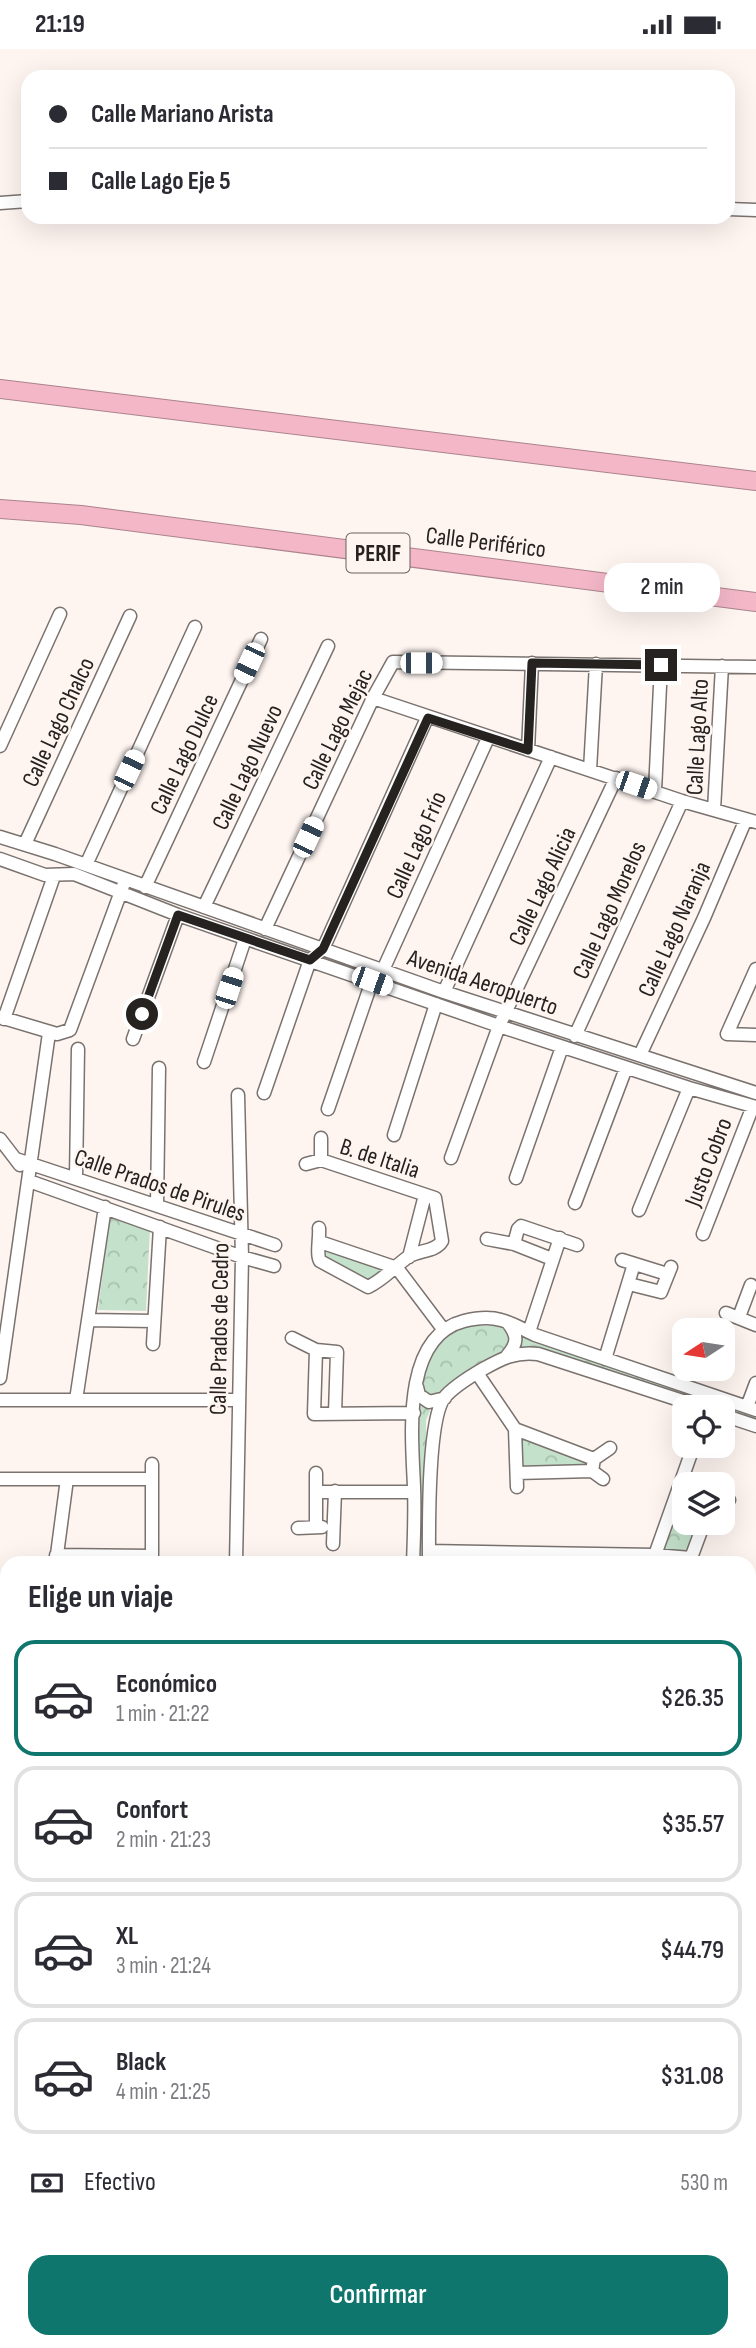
<!DOCTYPE html>
<html lang="es">
<meta charset="utf-8">
<style>
body{margin:0;font-family:"Sofia Sans Condensed",sans-serif;background:#f7f7f7;color:#2b2b33;height:100vh;display:flex;flex-direction:column;font-size:26px;white-space:nowrap}
*{box-sizing:border-box;margin:0}
p{font-size:23px;color:#7c7c81}
.icon{flex:none;width:38px;height:38px;fill:none;stroke:currentColor;stroke-width:2;stroke-linecap:round;stroke-linejoin:round}
.map{position:relative;flex:1;overflow:hidden}
.panel{position:absolute;left:0px;top:1507px;width:756px;height:793px;display:flex;flex-direction:column;background:#fff;border-radius:21px 21px 0 0;box-shadow:0 7px 28px #0002}
.panel>*{flex:none}
.top-card{position:absolute;left:21px;top:21px;width:714px;height:154px;border-radius:21px;box-shadow:0 7px 28px #0002;display:grid;align-content:center;height:154px;padding:0 28px;background:#fff}
.needle{width:46px;rotate:258deg}
.fabs{position:absolute;left:672px;top:1269px;display:grid;gap:14px}
.fabs a{display:grid;place-items:center;width:63px;height:63px;border-radius:14px;background:#fff;box-shadow:0 7px 28px #0002;font-size:35px}
.end{position:absolute;width:32px;height:32px;margin:-16px;border:9px solid #252220;background:#fff;box-shadow:0 0 0 4px #fff}
.from{border-radius:50%}
.bubble{position:absolute;height:49px;border-radius:21px;background:#fff;box-shadow:0 7px 28px #0002;font-size:23px;font-weight:600;line-height:49px;text-align:center}
.car{position:absolute;width:21px;height:42px;margin:-21px -10px;border-radius:9px;box-shadow:0 0 5px 2px #0007;background:linear-gradient(#fff 24%,#345 0 40%,#fff 0 76%,#345 0 86%,#fff 0)}
.top-card b{display:flex;align-items:center;gap:24px;height:66px;font-size:26px}
.top-card b+b{border-top:2px solid #e1e1e2}
.top-card i{width:18px;height:18px;background:#2b2b33}
ul{padding:0;list-style:none}
li{display:flex;align-items:center;gap:21px;height:116px;margin:0 14px 10px;padding:0 14px;border:4px solid #e1e1e2;border-radius:21px}
li div{flex:1}
li b{display:block;font-size:26px}
li em{font-style:normal;font-weight:600}
li.current{border-color:#0f766e}
li>.icon{width:63px;height:63px;stroke-width:1.5}
h2{padding:0 28px;font-size:32px;line-height:84px}
.pay{display:flex;align-items:center;gap:18px;height:77px;padding:0 28px;font-size:26px}
.pay p{margin-inline-start:auto}
.button{display:flex;gap:14px;margin-top:auto;padding:14px 28px}
.button a{flex:1;height:80px;border-radius:21px;background:#0f766e;color:#fff;font-size:28px;font-weight:600;line-height:80px;text-align:center}
.status{display:flex;justify-content:space-between;align-items:center;height:49px;padding:0 35px;background:#fff;direction:ltr}
.status svg{height:19px;fill:currentColor}
.map>svg:first-child{display:block}
.park{fill:url(#park-crowns)}
.garden{fill:#c4e1cb}
.lines{fill:none;stroke-linecap:round;stroke-linejoin:round}
.minor-casing{stroke:#7a726e;stroke-width:15}
.highway-casing{stroke:#ab838d;stroke-width:20}
.minor{stroke:#fff;stroke-width:12}
.highway{stroke:#f3b7c8;stroke-width:18}
.route{stroke:#252220;stroke-width:9}
.labels{text-anchor:middle;stroke-width:5;stroke-linejoin:round;paint-order:stroke}
.shield{fill:#fef5f1;stroke:#66615f;stroke-width:2}
.shield-label{font-size:23px;font-weight:bold;fill:#252220}
.street-label{font-size:24px;fill:#252220;stroke:#fef5f1}
</style>
<div class="status"><b>21:19</b><svg viewBox="0 0 49 12"><path d="M0 12V9h3v3zM5 12V6h3v6zM10 12V3h3v9zM15 12V0h3v12zM26 1h20v11H26zM47 4h2v5h-2z"/></svg></div>
<div class="map">
<svg width="756" height="2299" viewBox="0 0 756 2299">
<defs>
<pattern id="park-crowns" width="20" height="18" patternUnits="userSpaceOnUse" patternTransform="scale(1.75)"><rect width="20" height="18" fill="#c4e1cb"/><path d="M2 6a3 3 0 1 1 6 0M12 15a3 3 0 1 1 6 0" fill="none" stroke="#a8c1ae"/></pattern>
</defs>
<rect width="100%" height="100%" fill="#fef5f1"/>
<path class="park" d="M110,1168l40,11 -4,83 -48,-1z
M470,1277h31l9,9 -1,12 -67,49 -9,1 -6,-2c-18,-25 18,-64 43,-69z
M518,1280l238,84v11l-33,-11v-6h-16l-173,-60 -17,4z
M420,1357h6l4,5 -4,9v143h-13l4,-152z
M519,1388l69,22 -1,9 -66,2z
M684,1440v34h16l-10,27 -30,1z
M0,1932h7v114h-7z"/>
<path class="garden" d="M326,1199l47,20 15,1 -22,13 -41,-22z"/>
<g class="lines">
<defs>
<path id="minor" d="M0,154l28,-2
M728,160l28,1
M373,649l309,103 74,21
M0,697l60,-132
M528,701l4,-87
M590,721l6,-106
M655,742l6,-126
M714,761l8,-144
M0,788l55,17 389,138 312,101
M25,795l105,-228
M0,810l45,16 29,-1 104,41 321,111 190,62 67,19
M86,816l109,-238
M145,838l116,-248
M204,858l124,-261
M265,880l108,-231 20,-36 363,5
M756,920l-29,65 29,1
M383,921l105,-232
M444,943l107,-235
M0,968l57,17 13,-4 53,-144
M4,970l50,-143
M575,987l107,-235
M133,990l45,-124
M640,1006l64,-137 42,-99
M204,1013l41,-123
M264,1044l46,-133 13,-11 104,-231
M328,1060l44,-128
M394,1086l42,-131
M0,1090l20,26
M451,1109l48,-132 117,-248
M16,1110l259,86
M306,1115l15,-4v-22
M76,1129l2,-129
M516,1129l46,-131
M29,1132l213,76 32,9
M575,1154l51,-135
M157,1157l2,-138
M639,1161l50,-122
M319,1179c1,9 -3,26 1,33l48,26c15,-7 26,-20 40,-30 10,-7 28,-5 34,-16l-7,-43 -114,-38
M703,1185l50,-128
M487,1190l27,5 38,15
M320,1193l77,26 46,61
M514,1195l4,-15 3,-3 56,19
M409,1208l16,-62
M622,1211l45,14
M629,1235l32,8 10,-25
M726,1264l30,12
M739,1268l12,-32
M88,1271l66,1
M529,1283l31,-94
M292,1289l24,12 21,2 -2,61
M153,1295l7,-117
M316,1301l-2,64 100,-1
M507,1307c11,-13 11,-20 1,-33
M605,1310l29,-95
M477,1324l38,56 79,30
M0,1329l49,-345
M417,1338l2,8 10,7 16,-4
M0,1351h239
M76,1351l29,-193
M747,1358l9,-24
M723,1366l33,11
M515,1380l2,58
M316,1424v54
M517,1424l75,-2
M0,1430h152
M603,1430l-11,-8 2,-12 16,-11
M316,1443h98
M723,1449l6,2
M298,1479l24,-1
M333,1495l2,-53
M429,1502l226,4 36,3
M56,1506l96,1
M655,1506l39,-110
M56,1513l11,-83
M152,1514v-99
M236,1514l6,-306 -4,-162
M413,1514c1,-25 2,-51 1,-76 -2,-50 -13,-150 50,-166 12,-3 24,-5 37,-1 12,3 23,10 34,15l221,75
M429,1514c0,-33 -2,-141 15,-165 8,-10 27,-22 39,-29 18,-10 33,-18 55,-15l163,53
M691,1514v-5l13,-35
M0,1587h7
M749,1587l7,-20
M0,1668l7,1
M749,1671h7
M0,1796l7,-17
M0,1830h7
M749,1836h7
M0,1846h7
M749,1919h7
M0,1926h7
M0,2052h7
M749,2102h7
M0,2132l7,1
M749,2185h7
M0,2214h5
M402,2292l1,7
M423,2292v7
M0,2295l210,2 11,-5
M309,2299v-7"/>
<path id="highway" d="M0,340l756,92
M0,460l81,6 675,87"/>
</defs>
<use href="#minor" class="minor-casing"/>
<use href="#highway" class="highway-casing"/>
<use href="#minor" class="minor"/>
<use href="#highway" class="highway"/>
</g>
<g class="lines">
<path class="route" d="M142,965l36,-99 132,45 13,-11 105,-231 100,32 4,-87 129,2"/>
</g>
<g class="labels">
<rect class="shield" x="346.5" y="484.5" width="63" height="39" rx="5"/>
<g class="shield-label">
<text x="378" y="512">PERIF</text>
</g>
<g class="street-label">
<text transform="translate(486 493) rotate(7)" y="8">Calle Periférico</text>
<text transform="translate(58 673) rotate(-65)" y="8">Calle Lago Chalco</text>
<text transform="translate(337 680) rotate(-64)" y="8">Calle Lago Mejac</text>
<text transform="translate(697 688) rotate(-87)" y="8">Calle Lago Alto</text>
<text transform="translate(184 705) rotate(-65)" y="8">Calle Lago Dulce</text>
<text transform="translate(247 718) rotate(-65)" y="8">Calle Lago Nuevo</text>
<text transform="translate(416 796) rotate(-66)" y="8">Calle Lago Frío</text>
<text transform="translate(542 837) rotate(-65)" y="8">Calle Lago Alicia</text>
<text transform="translate(609 861) rotate(-66)" y="8">Calle Lago Morelos</text>
<text transform="translate(674 880) rotate(-66)" y="8">Calle Lago Naranja</text>
<text transform="translate(483 933) rotate(19)" y="8">Avenida Aeropuerto</text>
<text transform="translate(380 1109) rotate(18)" y="8">B. de Italia</text>
<text transform="translate(708 1113) rotate(-69)" y="8">Justo Cobro</text>
<text transform="translate(160 1136) rotate(19)" y="8">Calle Prados de Pirules</text>
<text transform="translate(219 1280) rotate(-89)" y="8">Calle Prados de Cedro</text>
</g>
</g>
</svg>
<div class="fabs">
<a><svg class="needle" viewBox="-14 -14 28 28"><path d="M0-13l5 13h-10z" fill="#e53935"/><path d="M0 13l5-13h-10z" fill="#7c7c81"/></svg></a>
<a><svg class="icon" aria-label="locate" viewBox="0 0 24 24"><circle cx="12" cy="12" r="6"/><path d="M12 2v4M12 18v4M2 12h4M18 12h4"/></svg></a>
<a><svg class="icon" aria-label="layers" viewBox="0 0 24 24"><path d="M12 4l9 5-9 5-9-5zM3 14l9 5 9-5"/></svg></a>
</div>
<i class="end from" style="left:142px;top:965px"></i>
<i class="end" style="left:661px;top:616px"></i>
<div class="bubble" style="left:604px;top:514px;width:116px">2 min</div>
<i class="car" style="left:249px;top:614px;rotate:205deg"></i>
<i class="car" style="left:421px;top:614px;rotate:90deg"></i>
<i class="car" style="left:129px;top:721px;rotate:25deg"></i>
<i class="car" style="left:636px;top:736px;rotate:109deg"></i>
<i class="car" style="left:308px;top:788px;rotate:25deg"></i>
<i class="car" style="left:372px;top:932px;rotate:110deg"></i>
<i class="car" style="left:229px;top:939px;rotate:18deg"></i>
<div class="top-card">
<b><i class="from"></i>Calle Mariano Arista</b>
<b><i></i>Calle Lago Eje 5</b>
</div>
<section class="panel">
<h2>Elige un viaje</h2>
<ul>
<li class="current"><svg class="icon" aria-label="car" viewBox="0 0 24 24"><path d="M5 17H2v-5l4-1 3-4h7l3 4 3 1v5h-3M9 17h6M6 11h13"/><circle cx="7" cy="17" r="2"/><circle cx="17" cy="17" r="2"/></svg><div><b>Económico</b><p>1 min · 21:22</p></div><em>$26.35</em></li>
<li><svg class="icon" aria-label="car" viewBox="0 0 24 24"><path d="M5 17H2v-5l4-1 3-4h7l3 4 3 1v5h-3M9 17h6M6 11h13"/><circle cx="7" cy="17" r="2"/><circle cx="17" cy="17" r="2"/></svg><div><b>Confort</b><p>2 min · 21:23</p></div><em>$35.57</em></li>
<li><svg class="icon" aria-label="car" viewBox="0 0 24 24"><path d="M5 17H2v-5l4-1 3-4h7l3 4 3 1v5h-3M9 17h6M6 11h13"/><circle cx="7" cy="17" r="2"/><circle cx="17" cy="17" r="2"/></svg><div><b>XL</b><p>3 min · 21:24</p></div><em>$44.79</em></li>
<li><svg class="icon" aria-label="car" viewBox="0 0 24 24"><path d="M5 17H2v-5l4-1 3-4h7l3 4 3 1v5h-3M9 17h6M6 11h13"/><circle cx="7" cy="17" r="2"/><circle cx="17" cy="17" r="2"/></svg><div><b>Black</b><p>4 min · 21:25</p></div><em>$31.08</em></li>
</ul>
<div class="pay"><svg class="icon" aria-label="cash" viewBox="0 0 24 24"><path d="M3 7h18v10H3z"/><circle cx="12" cy="12" r="2"/></svg>Efectivo<p>530 m</p></div>
<div class="button"><a>Confirmar</a></div>
</section>
</div>
